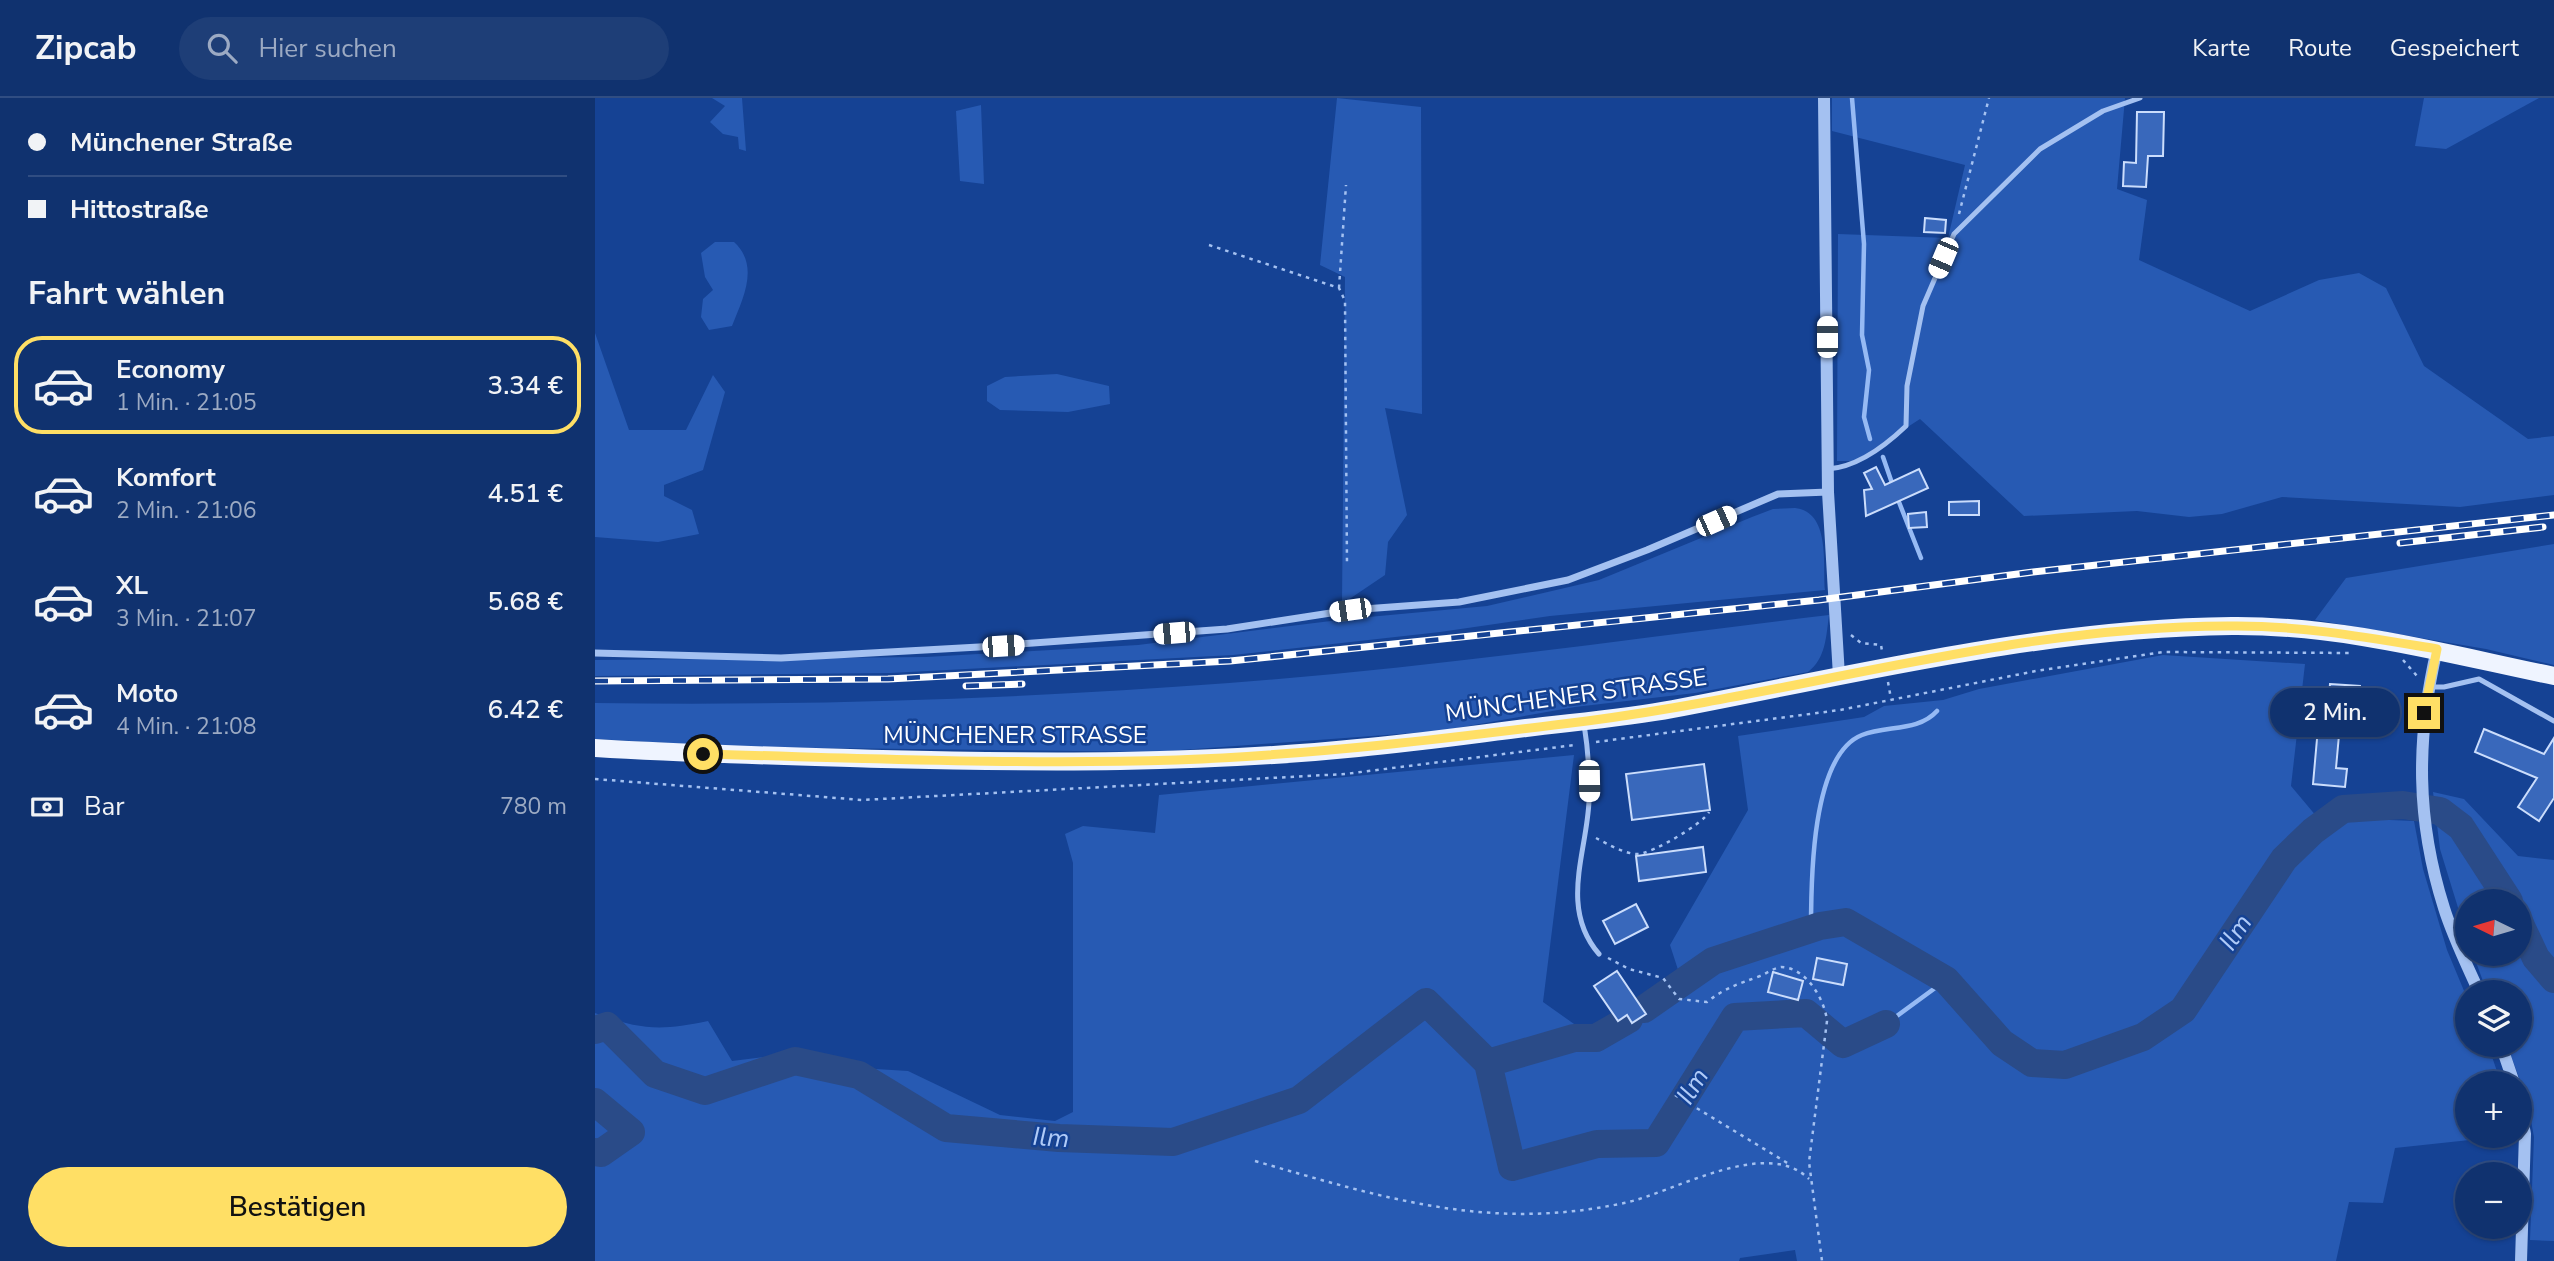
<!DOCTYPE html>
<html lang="de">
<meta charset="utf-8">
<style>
body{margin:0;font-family:"Nunito Sans",sans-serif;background:#1e3e77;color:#f1f3f6;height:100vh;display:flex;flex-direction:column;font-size:26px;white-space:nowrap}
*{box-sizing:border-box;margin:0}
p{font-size:23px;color:#9caac3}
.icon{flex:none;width:38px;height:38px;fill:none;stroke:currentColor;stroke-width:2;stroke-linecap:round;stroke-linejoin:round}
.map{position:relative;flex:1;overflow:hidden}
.side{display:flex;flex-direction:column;background:#10326f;width:595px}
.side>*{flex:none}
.hud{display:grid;align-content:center;height:154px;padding:0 28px;background:#10326f}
.needle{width:46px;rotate:275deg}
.tools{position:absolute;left:1860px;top:791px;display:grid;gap:14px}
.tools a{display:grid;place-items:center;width:77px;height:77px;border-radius:50%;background:#10326f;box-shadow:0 2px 5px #0004,0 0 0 2px #304d82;font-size:35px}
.end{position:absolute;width:32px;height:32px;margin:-16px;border:9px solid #ffdf65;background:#111;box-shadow:0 0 0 4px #111}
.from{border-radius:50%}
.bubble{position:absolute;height:49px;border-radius:24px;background:#10326f;box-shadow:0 2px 5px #0004,0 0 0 2px #304d82;font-size:23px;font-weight:600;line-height:49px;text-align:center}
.car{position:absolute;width:21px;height:42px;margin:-21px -10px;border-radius:9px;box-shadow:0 0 5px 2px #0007;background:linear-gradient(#fff 24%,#345 0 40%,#fff 0 76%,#345 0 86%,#fff 0)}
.hud b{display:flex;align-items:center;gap:24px;height:66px;font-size:26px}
.hud b+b{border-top:2px solid #304d82}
.hud i{width:18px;height:18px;background:#f1f3f6}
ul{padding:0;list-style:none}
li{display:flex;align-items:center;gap:21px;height:98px;margin:0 14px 10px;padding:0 14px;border:4px solid transparent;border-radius:28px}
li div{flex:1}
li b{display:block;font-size:26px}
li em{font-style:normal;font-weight:600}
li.current{border-color:#ffdf65}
li>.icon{width:63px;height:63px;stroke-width:1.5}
h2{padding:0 28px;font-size:32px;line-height:84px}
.pay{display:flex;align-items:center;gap:18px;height:77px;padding:0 28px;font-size:26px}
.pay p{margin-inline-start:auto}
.primary-button{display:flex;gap:14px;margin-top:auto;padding:14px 28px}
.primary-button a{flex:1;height:80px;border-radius:42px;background:#ffdf65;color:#111;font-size:28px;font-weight:600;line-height:80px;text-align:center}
header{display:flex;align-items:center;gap:42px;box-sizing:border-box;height:98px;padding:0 35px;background:#10326f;border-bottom:2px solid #304d82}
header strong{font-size:33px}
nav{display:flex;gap:38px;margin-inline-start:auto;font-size:24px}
.search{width:490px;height:63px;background:#1e3e77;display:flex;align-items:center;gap:18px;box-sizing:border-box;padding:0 24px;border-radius:38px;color:#9caac3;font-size:26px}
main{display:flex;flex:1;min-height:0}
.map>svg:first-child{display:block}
.green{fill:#275ab3}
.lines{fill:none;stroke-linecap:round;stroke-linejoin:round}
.stream{stroke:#96baf4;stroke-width:4.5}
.river{stroke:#2a4b88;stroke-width:28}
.building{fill:#3968bb;stroke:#cbddfc;stroke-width:2}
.path{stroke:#a4c1f1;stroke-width:2.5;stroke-dasharray:3.5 5;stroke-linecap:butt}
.service{stroke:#a4c1f1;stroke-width:5}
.minor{stroke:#a4c1f1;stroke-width:7}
.tertiary{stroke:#a4c1f1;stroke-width:12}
.primary{stroke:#eff4ff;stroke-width:18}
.rail-casing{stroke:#fff;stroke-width:7}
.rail{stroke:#154294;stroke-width:4.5;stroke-dasharray:13;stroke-linecap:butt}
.route{stroke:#ffdf65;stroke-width:9}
.labels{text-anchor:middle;stroke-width:5;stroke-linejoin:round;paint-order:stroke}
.street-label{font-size:24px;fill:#fff;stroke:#154294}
.water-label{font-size:26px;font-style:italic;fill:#b0cbf8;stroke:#154294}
</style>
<header>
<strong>Zipcab</strong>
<div class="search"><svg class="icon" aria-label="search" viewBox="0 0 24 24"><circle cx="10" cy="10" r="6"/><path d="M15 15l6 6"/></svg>Hier suchen</div>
<nav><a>Karte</a><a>Route</a><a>Gespeichert</a></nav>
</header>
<main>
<section class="side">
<div class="hud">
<b><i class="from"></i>Münchener Straße</b>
<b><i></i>Hittostraße</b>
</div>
<h2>Fahrt wählen</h2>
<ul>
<li class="current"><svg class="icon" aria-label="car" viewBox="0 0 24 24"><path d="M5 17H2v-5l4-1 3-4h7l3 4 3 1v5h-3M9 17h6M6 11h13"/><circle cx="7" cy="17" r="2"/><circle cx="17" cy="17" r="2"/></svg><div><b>Economy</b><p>1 Min. · 21:05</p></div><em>3.34 €</em></li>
<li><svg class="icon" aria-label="car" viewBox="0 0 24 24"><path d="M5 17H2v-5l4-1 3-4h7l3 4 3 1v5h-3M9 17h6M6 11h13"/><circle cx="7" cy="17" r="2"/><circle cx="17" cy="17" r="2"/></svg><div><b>Komfort</b><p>2 Min. · 21:06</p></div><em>4.51 €</em></li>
<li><svg class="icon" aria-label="car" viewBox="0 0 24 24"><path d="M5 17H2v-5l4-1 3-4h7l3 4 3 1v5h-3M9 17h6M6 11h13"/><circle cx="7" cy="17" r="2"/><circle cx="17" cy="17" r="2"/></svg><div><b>XL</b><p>3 Min. · 21:07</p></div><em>5.68 €</em></li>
<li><svg class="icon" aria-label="car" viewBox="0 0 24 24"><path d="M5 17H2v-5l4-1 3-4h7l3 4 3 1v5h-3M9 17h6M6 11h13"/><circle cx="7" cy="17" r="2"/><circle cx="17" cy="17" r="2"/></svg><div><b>Moto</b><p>4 Min. · 21:08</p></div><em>6.42 €</em></li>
</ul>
<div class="pay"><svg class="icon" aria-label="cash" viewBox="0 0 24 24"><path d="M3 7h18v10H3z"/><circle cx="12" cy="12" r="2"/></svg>Bar<p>780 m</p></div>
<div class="primary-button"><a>Bestätigen</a></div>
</section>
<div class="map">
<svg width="1959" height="1163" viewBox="0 0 1959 1163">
<rect width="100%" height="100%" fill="#154294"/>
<path class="green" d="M117,0h30l4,53 -7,-2 -1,-12 -15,-3 -13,-12 15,-16z
M742,0l84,9 1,307 -37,-6 22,107 -19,27 -3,33 -43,29 3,-327 -25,-12z
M1237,0h293l-8,91 30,11 -8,60 111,51 69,-31 40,-7 27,15 38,78 104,73 26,-3v59l-94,12 -178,-10 -60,17 -33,3 -52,-6 -113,5 -104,-97 -65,42h-18l1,-227 110,4 17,-73 -133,-34z
M1829,0h115l-93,51 -31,-3z
M386,7l3,79 -24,-3 -4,-70z
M120,144h19c26,24 9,56 -2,84l-23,4 -8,-13 2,-18 10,-9 -8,-13 -4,-24z
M0,235l34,97h57l27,-55 12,17 -22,78 -39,15v11l28,14 7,24 -41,8 -63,-5z
M462,276l52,12 1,18 -42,8 -68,-2 -13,-9v-15l18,-9z
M1200,410c35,4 28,54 30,82l-275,26 -110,16 -207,23 -343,18 -295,3v-16l331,-3 212,-12 209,-26 140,-13 112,-26 153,-63 21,-8z
M1959,446v121l-68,-16 -171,-29 31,-42z
M1234,517c-3,22 -3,43 -21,57l-113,21 -120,14 -135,24 -286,21 -414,-5 -145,-8v-36c212,3 423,-4 634,-20 200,-15 400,-44 600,-68z
M1568,557l142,9 -14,122 26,31 97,4 9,48 24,81 20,48v47h21l13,38h-34v53h40l-112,12 -12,55 -34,-1 -13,59h-539l-2,-11 -55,8 -1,3h-1144v-248c45,17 66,18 113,8l24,40 80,-10 48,17 48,3 92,44 55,6 18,-9v-249l-8,-29 18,-8 72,7 4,-38 415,-40 -31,247 48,34 90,-57 -11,-34 78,-135 -10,-74 126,-19 20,-11 59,-6 36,-11z
M1838,694l31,7 54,57 36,4v381l-24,-1 4,-103 -7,-38 -20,-54h13v-53h-33l-14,-38h47v-53h-53v36l-27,-88z"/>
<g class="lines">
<path class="stream" d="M1257,0l12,146 -2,91 7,35 -5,47 6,22
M1288,359l10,29
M1302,399l24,61
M1216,831c0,-47 0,-174 51,-194 25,-10 56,-3 75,-24
M1291,926l60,-44"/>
<path class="river" d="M1925,826l16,34 18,21
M1049,911l69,-48 107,-35 26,-4 100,58 56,63 30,20 33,2 78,-28 40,-27 101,-151 29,-28 30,-22 60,-4 37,6 21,16 48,74
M0,932l12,-4 48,48 50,17 90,-30 64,14 87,53 113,10 114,4 126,-42 127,-98 62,61 24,104 85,-23 59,-1 79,-126 71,-4 37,31 43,-20
M893,965l86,-25h22l33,-19
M0,1004l36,30 -30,21 -6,-1"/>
</g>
<path class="building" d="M1542,14h27l-1,44h-15l-2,31 -23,-1 1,-24 12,1z
M1330,120l21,2 -1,13 -21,-1z
M1281,369l9,18 34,-16 9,19 -62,28 -2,-26 8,-1 -8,-16z
M1384,403v14h-30v-13z
M1331,414l1,15 -18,1 -1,-14z
M1735,586l30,2 -2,26 -8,-1 -2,25 -9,-1 -3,33 11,1 -2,18 -32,-3 7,-79 8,1z
M1889,631l60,25 10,-16v60l-15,23 -21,-14 19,-29 -62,-26z
M1109,666l6,46 -78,10 -6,-46z
M1108,749l3,25 -67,9 -3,-25z
M1041,806l12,23 -33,17 -12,-23z
M1222,860l30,6 -4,21 -30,-6z
M1022,873l29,43 -14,9 -5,-8 -9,6 -24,-35z
M1178,874l30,9 -5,19 -30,-8z"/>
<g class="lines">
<path class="path" d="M1364,116l30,-116
M614,147l130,43 6,13 2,264
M744,190l7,-103
M1256,537l10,8 20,2 1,6
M1808,562l14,16
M1293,584l3,17
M1001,644l244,-32 196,-39 127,-19 189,1
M0,681l267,21 483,-26 230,-29
M1001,740c12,6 28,16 42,16 13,0 65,-30 71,-42
M1013,860l21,11 34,9 16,21 28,3c19,-15 32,-18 53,-26 7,-3 14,-8 21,-9 25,0 44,33 46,54l-18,141 13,99
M1080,997l114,69
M660,1063c129,37 234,71 369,42 49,-10 142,-67 185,-24"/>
<path class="service" d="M1233,371c30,-2 57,-23 78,-43l1,-40 16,-80 31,-72 86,-85 63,-38 37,-13
M1836,589h13l35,-8 75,42
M989,626c4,25 6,51 5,77 -2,51 -30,107 10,153"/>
<path class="minor" d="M0,555l186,5 198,-11 248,-18 123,-19 109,-8 109,-22 79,-30 131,-56 50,-2"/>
<path class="tertiary" d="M1229,0l4,394 11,184
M1842,551c-21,90 -21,171 7,259 9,29 23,57 35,84
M1906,947l13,38
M1925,1010l5,26 -4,127"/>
<path class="primary" d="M0,650c96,6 192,8 287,11 159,4 318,5 476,-11 56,-5 112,-13 168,-20 49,-6 99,-10 147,-19 184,-35 370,-81 559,-83 110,-1 215,28 322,50"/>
<defs>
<path id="rail" d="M1805,445l143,-16
M0,583l293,-2 342,-18 589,-61 214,-28 521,-57
M371,588l56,-2"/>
</defs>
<use href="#rail" class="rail-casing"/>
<use href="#rail" class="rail"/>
</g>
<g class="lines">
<path class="route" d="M108,656c158,4 316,11 473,6 138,-5 275,-22 411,-39 216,-28 430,-97 650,-95 68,0 133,12 200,23l-13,64"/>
</g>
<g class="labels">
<g class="street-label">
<text transform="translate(981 597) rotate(-8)" y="8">MÜNCHENER STRASSE</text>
<text x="420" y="645">MÜNCHENER STRASSE</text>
</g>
<g class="water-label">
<text transform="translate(1640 834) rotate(-56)" y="9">Ilm</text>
<text transform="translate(1097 988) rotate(-58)" y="9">Ilm</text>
<text transform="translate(456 1039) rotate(4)" y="9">Ilm</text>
</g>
</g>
</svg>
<div class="tools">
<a><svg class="needle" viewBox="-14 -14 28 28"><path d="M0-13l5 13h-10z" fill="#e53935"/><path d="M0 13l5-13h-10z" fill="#9caac3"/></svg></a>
<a><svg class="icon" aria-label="layers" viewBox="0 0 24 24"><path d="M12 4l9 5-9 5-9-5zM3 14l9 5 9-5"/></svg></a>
<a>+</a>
<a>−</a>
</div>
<i class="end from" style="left:108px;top:656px"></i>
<i class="end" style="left:1829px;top:615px"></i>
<div class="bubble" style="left:1675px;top:590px;width:130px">2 Min.</div>
<i class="car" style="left:1348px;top:160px;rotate:203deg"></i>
<i class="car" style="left:1232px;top:239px;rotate:0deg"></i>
<i class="car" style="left:1121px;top:423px;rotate:66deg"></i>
<i class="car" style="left:755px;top:512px;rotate:262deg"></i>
<i class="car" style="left:579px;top:535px;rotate:265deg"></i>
<i class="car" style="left:408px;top:548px;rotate:86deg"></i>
<i class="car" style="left:994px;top:683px;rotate:179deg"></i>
</div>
</main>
